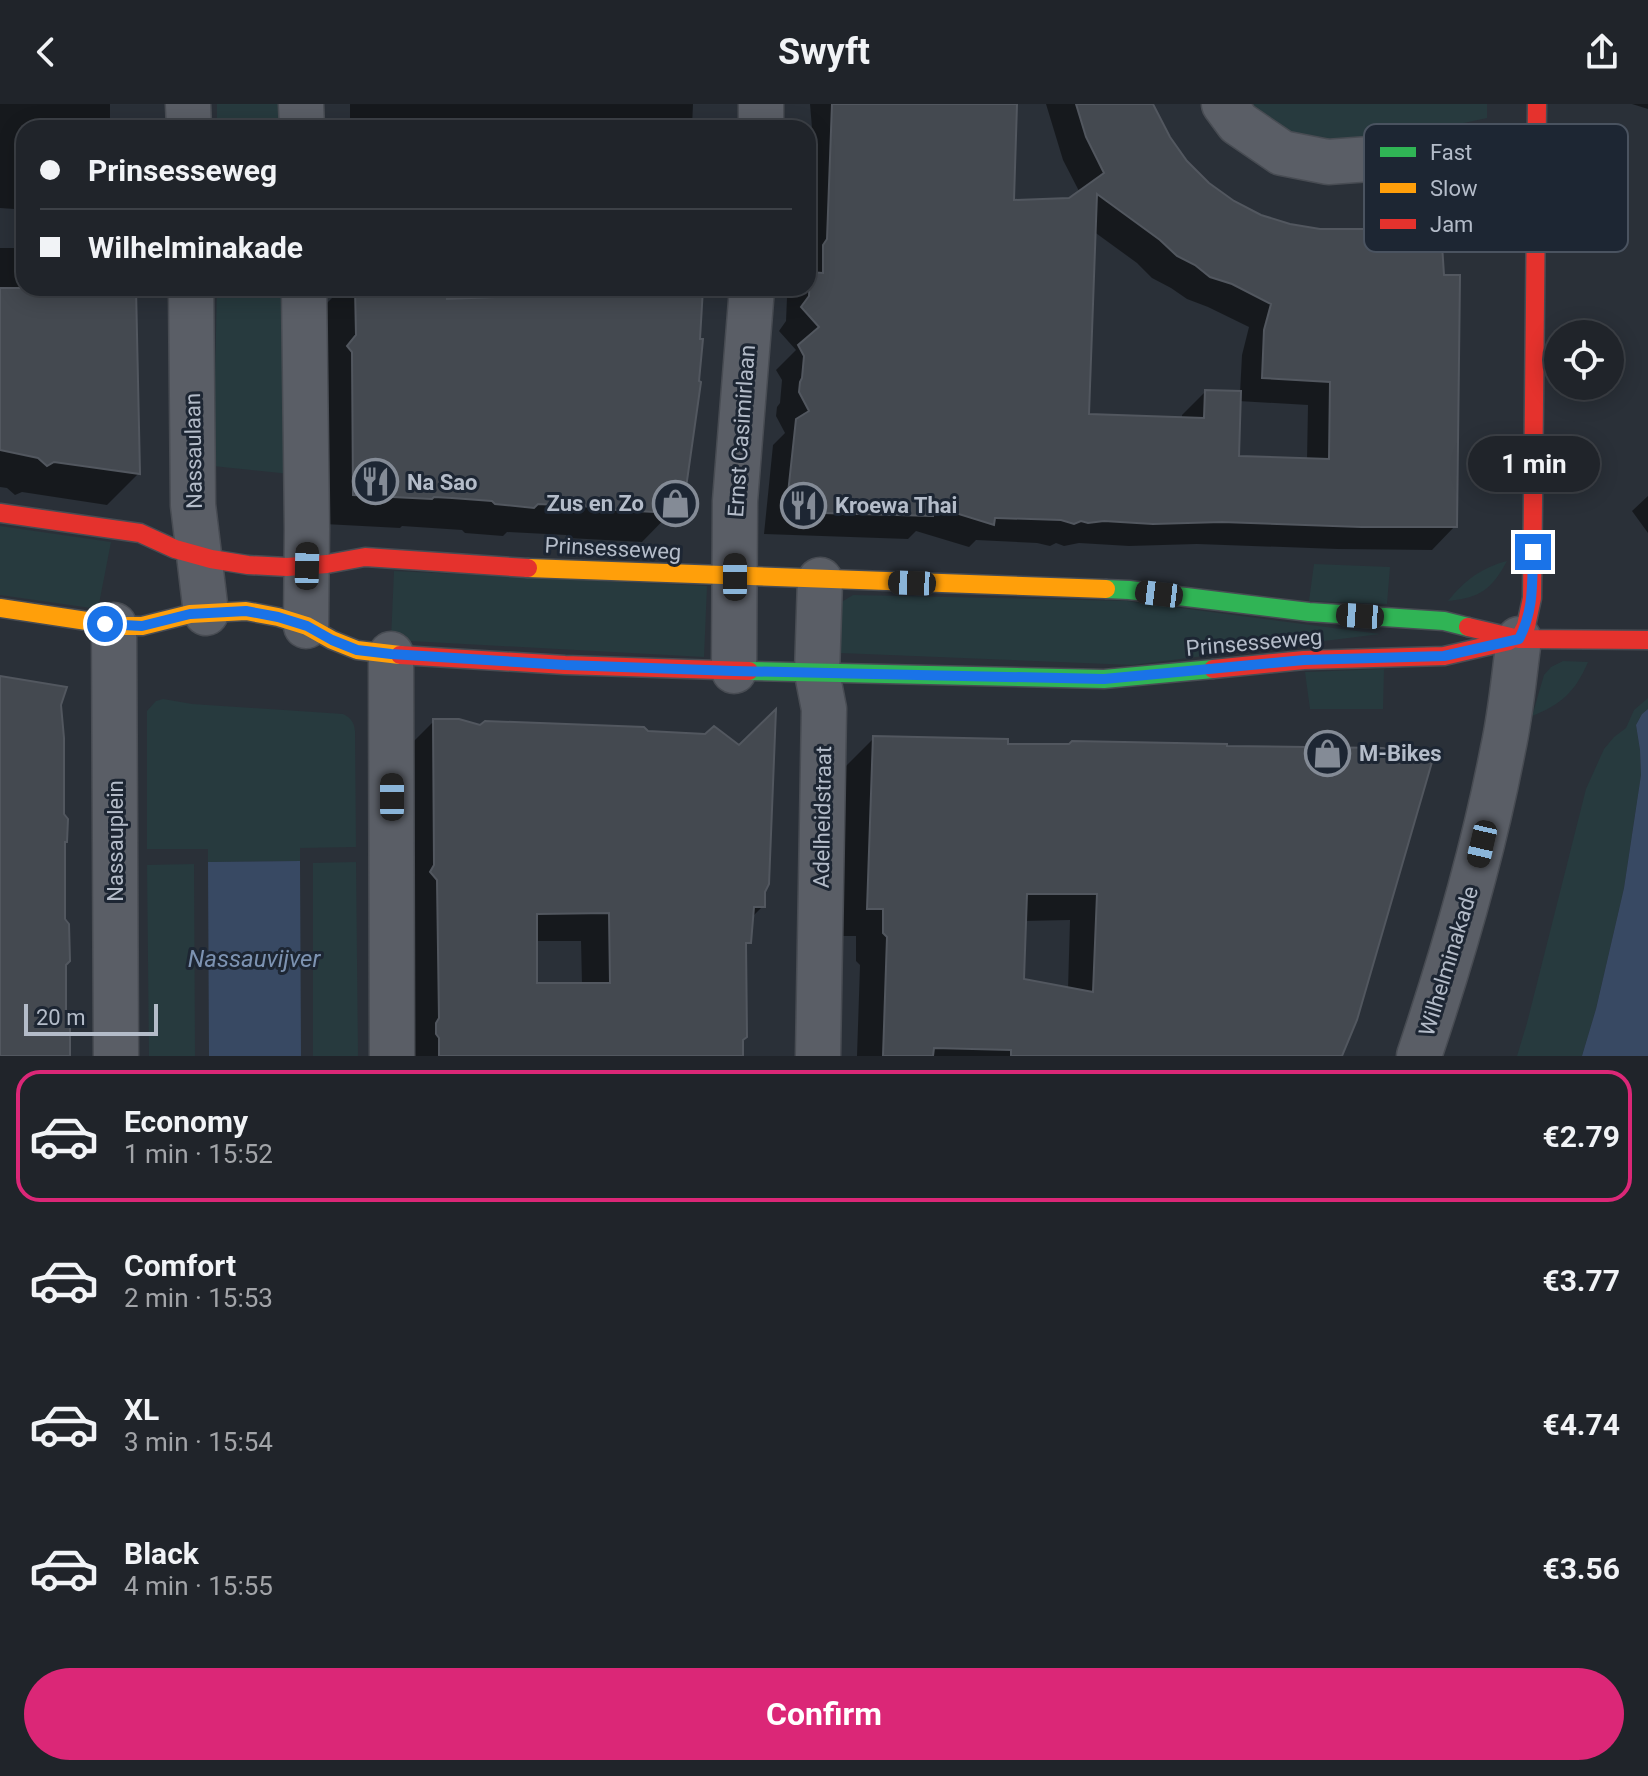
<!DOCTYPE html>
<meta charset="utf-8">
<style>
body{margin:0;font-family:Roboto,sans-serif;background:#2d3036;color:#f1f3f6;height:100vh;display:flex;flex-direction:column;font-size:30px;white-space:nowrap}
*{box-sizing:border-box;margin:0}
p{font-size:26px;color:#a2a4a8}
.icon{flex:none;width:44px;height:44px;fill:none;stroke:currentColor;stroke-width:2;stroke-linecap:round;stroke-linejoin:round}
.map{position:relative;height:952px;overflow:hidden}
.drawer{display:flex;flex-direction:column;background:#20242a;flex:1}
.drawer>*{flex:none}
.top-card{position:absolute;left:16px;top:16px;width:800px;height:176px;border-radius:24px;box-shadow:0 4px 20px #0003,0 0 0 2px #3d4147;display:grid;align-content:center;height:176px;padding:0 24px;background:#20242a}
.tools{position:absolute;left:1544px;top:216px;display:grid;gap:16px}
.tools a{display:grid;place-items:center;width:80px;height:80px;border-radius:50%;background:#20242a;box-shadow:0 4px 20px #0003,0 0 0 2px #3d4147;font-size:40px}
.scale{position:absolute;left:24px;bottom:20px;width:134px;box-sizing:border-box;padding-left:8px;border:4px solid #b4bcc9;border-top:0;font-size:22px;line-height:28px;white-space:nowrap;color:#b4bcc9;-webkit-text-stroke:6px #1d2633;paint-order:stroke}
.end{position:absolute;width:36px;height:36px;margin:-18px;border:10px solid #1a73e8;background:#fff;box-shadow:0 0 0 4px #fff}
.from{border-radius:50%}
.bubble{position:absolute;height:56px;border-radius:28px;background:#20242a;box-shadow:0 4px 20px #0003,0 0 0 2px #3d4147;font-size:26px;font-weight:700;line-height:56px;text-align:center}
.car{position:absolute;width:24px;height:48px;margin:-24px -12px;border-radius:10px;box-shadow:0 0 6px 2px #0007;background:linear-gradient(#222 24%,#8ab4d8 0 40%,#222 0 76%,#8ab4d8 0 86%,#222 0)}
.top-card b{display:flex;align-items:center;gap:28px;height:76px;font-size:30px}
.top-card b+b{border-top:2px solid #3d4147}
.top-card i{width:20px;height:20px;background:#f1f3f6}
ul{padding:14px 0 0;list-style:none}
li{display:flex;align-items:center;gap:24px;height:132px;margin:0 16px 12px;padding:0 8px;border:4px solid transparent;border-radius:24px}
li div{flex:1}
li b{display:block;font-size:30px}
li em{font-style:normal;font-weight:700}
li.active{border-color:#db2777}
li>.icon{width:72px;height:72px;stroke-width:1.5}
.button{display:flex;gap:16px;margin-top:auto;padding:16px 24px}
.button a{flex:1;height:92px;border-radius:48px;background:#db2777;color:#fff;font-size:32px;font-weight:700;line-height:92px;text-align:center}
header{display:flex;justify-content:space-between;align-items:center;height:104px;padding:0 24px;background:#20242a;font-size:36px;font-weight:700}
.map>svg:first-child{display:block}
.green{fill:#273a3e}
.water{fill:#384963}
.shadow{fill:#0007;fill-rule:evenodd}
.building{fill:#444950;stroke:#52575f;stroke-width:2;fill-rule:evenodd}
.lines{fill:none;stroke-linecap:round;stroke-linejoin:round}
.street-casing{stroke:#484c53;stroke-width:47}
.fast-casing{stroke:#484c53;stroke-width:21}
.slow-casing{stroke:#484c53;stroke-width:21}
.jam-casing{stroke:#484c53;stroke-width:21}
.street{stroke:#5a5e66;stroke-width:44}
.fast{stroke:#30b455;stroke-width:18}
.slow{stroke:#ff9f0a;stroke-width:18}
.jam{stroke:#e5322d;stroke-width:18}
.route{stroke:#1a73e8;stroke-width:10}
.labels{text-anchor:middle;stroke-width:6;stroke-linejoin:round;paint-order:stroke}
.street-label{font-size:22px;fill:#b4bcc9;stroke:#1d2633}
.poi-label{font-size:22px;font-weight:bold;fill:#b4bcc9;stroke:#1d2633;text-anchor:start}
.water-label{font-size:24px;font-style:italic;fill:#7c92b1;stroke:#1d2633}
.key{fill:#1d2633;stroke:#4a5360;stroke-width:2}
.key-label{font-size:22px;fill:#b4bcc9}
</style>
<header><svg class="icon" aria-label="back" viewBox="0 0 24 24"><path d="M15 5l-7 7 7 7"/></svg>Swyft<svg class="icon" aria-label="share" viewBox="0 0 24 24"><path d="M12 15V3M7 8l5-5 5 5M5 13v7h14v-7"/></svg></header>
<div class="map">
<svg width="1648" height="952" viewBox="0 0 1648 952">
<rect width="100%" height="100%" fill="#2a3038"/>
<path class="green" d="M217,0h68v24h-68z
M1250,0h237v14l-130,28 -67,-12 -26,-16z
M217,184h71l2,186 -77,-8z
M0,422l111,16 -13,67 -98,-14z
M1507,457c-15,28 -27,37 -59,40 17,-21 33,-33 59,-40z
M1314,460l76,3 -3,37 -78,-3z
M394,467l313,15 -3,71 -313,-17z
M853,491l274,6 253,33 -248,31 -292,-12 -9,-38 9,-12z
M1563,557l25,1c-13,30 -26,42 -56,54l12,-41 7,-8z
M1384,565l-1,40h-73l-5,-37z
M1648,594v11l-6,5 -6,11 4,25 1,25 -17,113 -28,121 -14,47h-65l10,-33 59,-234 18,-40 10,-12 12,-9 8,-18z
M163,595l29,5 151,10c8,4 11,8 12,17l1,116 -56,1v13l-92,1v-13h-61v-138l9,-10z
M356,758l2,194h-45v-193z
M194,760l1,192h-46l-2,-191z"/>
<path class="water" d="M1648,605v347h-66l14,-47 28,-121 17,-113 -1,-25 -4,-25 6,-11z
M300,757l1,195h-92l-1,-194z"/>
<path class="shadow" d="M0,0h110v24h-86v160h111l3,186 -31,31 -85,-13 -7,3 -8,-7 -7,-1v-239h14v-39l-14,-1z
M350,0h343l-1,24h-342z
M810,0h205l-3,98 58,-2 10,-7 -17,-33 -17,-56h106l16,34 18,25 22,21 25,18 27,15 30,9 30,5h64l3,-3 68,298 -23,24 -95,-1 -140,-5 -68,2 -50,-3 -15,3 -8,-3 -6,3 -13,-3 -61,-3 -7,7 -53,-16 -8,8 -144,-5 9,-89 12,-12 -9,-17 1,-9 3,-4 2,-23 -6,-10 20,-20 -17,-19 7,-10 1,-24 9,-9h12v-112l2,-47 2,-1zM1093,127l44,32 15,15 19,10 16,11 21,8 41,20 -7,28 -2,38 -35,-1 -23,23v4l-95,-3zM1238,297l70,4 -1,55 -70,-2z
M1632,0h16v5z
M342,184h134v12l206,201 -40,41 -74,-4 -2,-3 -59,-3 -4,4 -38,-3 -3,-3 -60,-4 -2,2 -76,-4 -5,-148 8,-10 -1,-62z
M1648,392v37l-16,-22z
M434,617l329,171v14l-12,12 -2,24 -5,4 -3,110h-333l-3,-306zM535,837h46l1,44h-47z
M874,634l132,8 334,310h-483l3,-91 -4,-4v-25h-16l6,-170zM1070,816l-2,69 -46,-9 2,-59z"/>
<path class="building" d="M832,0h185l-3,96 55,-2 35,-25 -18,-36 -10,-33h77l17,33 17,24 22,22 25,18 27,14 29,9 30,5h66v-3l47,-4 1,8 7,-1 3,46h16l-3,252h-96l-139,-5 -69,2 -49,-3 -16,2 -7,-2 -7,3 -13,-4 -65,-2h-1l-1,7 -61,-19v10l-147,-4 10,-93 13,-8 -10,-19 1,-10 2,-4 2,-22 -6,-11 21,-18 -18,-20 8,-11 1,-24 13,1v-28l4,-6zM1097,90l63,46 17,16 18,9 15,12 22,7 39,20 -7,26 -2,48 68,4 -1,77 -90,-3 2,-65 -36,-1 -1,28 -115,-4z
M0,184h136l4,186 -86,-12 -7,4 -9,-8 -38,-8z
M355,184h84v6l8,-1v6l150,-6v-5h106l-3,51h3l-4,42 2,1 -17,120 -10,11 -76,-4 -2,-2 -58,-3 -4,4 -39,-4 -3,-3 -40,-3 -18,-1 -2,2 -79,-4 -1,-143 -5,-6 9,-11z
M0,572l67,11 -6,18 3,33v76l4,5 -1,23h-2v77l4,5 1,37 -4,4v57l4,3v31h-70z
M776,605l-7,175 -4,8v15h-11l-3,36h-5l1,94 -4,3v16h-304v-18l-3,-4v-11l3,-5 -2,-138 -7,-8 4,-7 -1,-146h26l21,6 5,-4 159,6 4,4 57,3 9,-8 25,19zM609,809l1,70h-73v-69z
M873,632l135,3v5h61l3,-3 155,3v2l156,2 49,14 -75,258 -15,36h-331v-6l-77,-2 -1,8h-50l4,-119 -4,-4v-24h-16zM1027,790h70l-4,98 -69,-13z"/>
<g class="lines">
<defs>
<path id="street" d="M188,0l1,24
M301,0l1,24
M1224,0l14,19 44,30 46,9 209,-15
M761,24v-24
M191,184l2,217 13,108
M304,184l3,241 -1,97
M114,521l2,431
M391,550l1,402
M734,567l1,-170 17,-213
M818,952l6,-347 -7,-36 3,-93
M1419,952c34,-101 64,-203 84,-307 8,-36 11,-74 16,-110"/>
<path id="fast" d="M1106,485l23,1 180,22 135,9 24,6
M749,567l355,8 109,-10"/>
<path id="slow" d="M528,464l578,21
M0,504l120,18h22l48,-12 56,-3 32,6 29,9 25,14 25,10 43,5"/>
<path id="jam" d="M0,409l140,20 35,16 36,10 37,6 39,2 40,-3 38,-7 163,11
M1468,523l51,12 129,1
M1519,535l7,-13 6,-28 5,-494
M400,551l165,10 184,6
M1213,565l91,-9 140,-4 65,-15"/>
</defs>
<use href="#street" class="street-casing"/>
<use href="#fast" class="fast-casing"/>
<use href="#slow" class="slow-casing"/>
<use href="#jam" class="jam-casing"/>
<use href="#street" class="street"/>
<use href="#fast" class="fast"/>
<use href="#slow" class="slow"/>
<use href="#jam" class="jam"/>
</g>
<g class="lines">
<path class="route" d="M105,520l37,2 48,-12 56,-3 32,6 29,9 25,14 25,10 34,4 174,11 169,6 370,8 200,-19 140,-4 75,-17c15,-29 13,-55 14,-87"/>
</g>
<defs>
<symbol id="restaurant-ring" viewBox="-11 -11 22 22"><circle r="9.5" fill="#1d2633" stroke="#848b96" stroke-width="1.5"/><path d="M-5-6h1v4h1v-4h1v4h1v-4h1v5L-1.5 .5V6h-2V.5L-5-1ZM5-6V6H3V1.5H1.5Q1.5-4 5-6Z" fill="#848b96"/></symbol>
<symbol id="shop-ring" viewBox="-11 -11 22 22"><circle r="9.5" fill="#1d2633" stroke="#848b96" stroke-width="1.5"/><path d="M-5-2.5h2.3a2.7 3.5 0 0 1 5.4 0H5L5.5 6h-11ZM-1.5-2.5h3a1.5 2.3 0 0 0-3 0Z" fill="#848b96"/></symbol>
</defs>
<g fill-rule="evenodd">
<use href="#restaurant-ring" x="350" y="352" width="51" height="51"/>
<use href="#shop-ring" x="650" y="374" width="51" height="51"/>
<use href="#restaurant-ring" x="778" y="376" width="51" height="51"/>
<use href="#shop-ring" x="1302" y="624" width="51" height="51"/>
</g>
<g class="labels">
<g class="street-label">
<text transform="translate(741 327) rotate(-86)" y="8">Ernst Casimirlaan</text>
<text transform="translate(193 347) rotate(-91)" y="8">Nassaulaan</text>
<text transform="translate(613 444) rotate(3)" y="8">Prinsesseweg</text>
<text transform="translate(1254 538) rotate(-5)" y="8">Prinsesseweg</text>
<text transform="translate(822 713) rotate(-89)" y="8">Adelheidstraat</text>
<text transform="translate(115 737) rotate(-90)" y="8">Nassauplein</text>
<text transform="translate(1448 857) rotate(-73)" y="8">Wilhelminakade</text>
</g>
<g class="poi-label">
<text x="407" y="386">Na Sao</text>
<text x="644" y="407" text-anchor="end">Zus en Zo</text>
<text x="835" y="409">Kroewa Thai</text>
<text x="1359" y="657">M-Bikes</text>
</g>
<g class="water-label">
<text x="254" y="863">Nassauvijver</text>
</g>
</g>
<rect x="1364" y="20" width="264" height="128" rx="12" class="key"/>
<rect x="1380" y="43" width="36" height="10" fill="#30b455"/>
<rect x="1380" y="79" width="36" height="10" fill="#ff9f0a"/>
<rect x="1380" y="115" width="36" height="10" fill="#e5322d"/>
<g class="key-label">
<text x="1430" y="56">Fast</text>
<text x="1430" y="92">Slow</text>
<text x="1430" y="128">Jam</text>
</g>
</svg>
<div class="tools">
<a><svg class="icon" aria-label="locate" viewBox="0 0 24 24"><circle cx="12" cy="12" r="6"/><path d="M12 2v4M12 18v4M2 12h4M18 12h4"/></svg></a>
</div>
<div class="scale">20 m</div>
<i class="end from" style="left:105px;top:520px"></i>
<i class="end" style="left:1533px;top:448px"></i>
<div class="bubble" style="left:1468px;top:332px;width:132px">1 min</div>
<i class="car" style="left:307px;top:462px;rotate:1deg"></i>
<i class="car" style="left:735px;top:473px;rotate:0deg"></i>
<i class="car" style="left:912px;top:479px;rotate:272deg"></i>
<i class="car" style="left:1159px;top:490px;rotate:277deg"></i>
<i class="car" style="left:1360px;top:512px;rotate:274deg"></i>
<i class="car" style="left:392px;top:693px;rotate:0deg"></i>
<i class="car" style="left:1482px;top:740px;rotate:193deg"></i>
<div class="top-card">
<b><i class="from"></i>Prinsesseweg</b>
<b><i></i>Wilhelminakade</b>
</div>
</div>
<section class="drawer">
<ul>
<li class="active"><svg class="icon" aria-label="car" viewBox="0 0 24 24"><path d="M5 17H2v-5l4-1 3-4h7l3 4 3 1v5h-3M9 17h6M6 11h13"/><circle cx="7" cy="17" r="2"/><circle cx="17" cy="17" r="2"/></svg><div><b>Economy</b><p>1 min · 15:52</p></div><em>€2.79</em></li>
<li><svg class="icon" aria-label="car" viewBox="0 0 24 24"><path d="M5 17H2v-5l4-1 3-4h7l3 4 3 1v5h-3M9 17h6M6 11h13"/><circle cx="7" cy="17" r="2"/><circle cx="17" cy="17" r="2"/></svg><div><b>Comfort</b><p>2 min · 15:53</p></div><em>€3.77</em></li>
<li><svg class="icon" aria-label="car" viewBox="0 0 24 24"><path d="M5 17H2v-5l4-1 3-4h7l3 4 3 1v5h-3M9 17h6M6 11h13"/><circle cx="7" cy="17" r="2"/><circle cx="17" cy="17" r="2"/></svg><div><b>XL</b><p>3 min · 15:54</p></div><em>€4.74</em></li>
<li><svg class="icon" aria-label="car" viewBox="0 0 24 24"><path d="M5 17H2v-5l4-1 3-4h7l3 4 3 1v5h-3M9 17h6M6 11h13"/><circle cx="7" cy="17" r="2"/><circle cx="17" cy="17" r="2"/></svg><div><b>Black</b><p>4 min · 15:55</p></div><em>€3.56</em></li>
</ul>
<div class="button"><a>Confirm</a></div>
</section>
